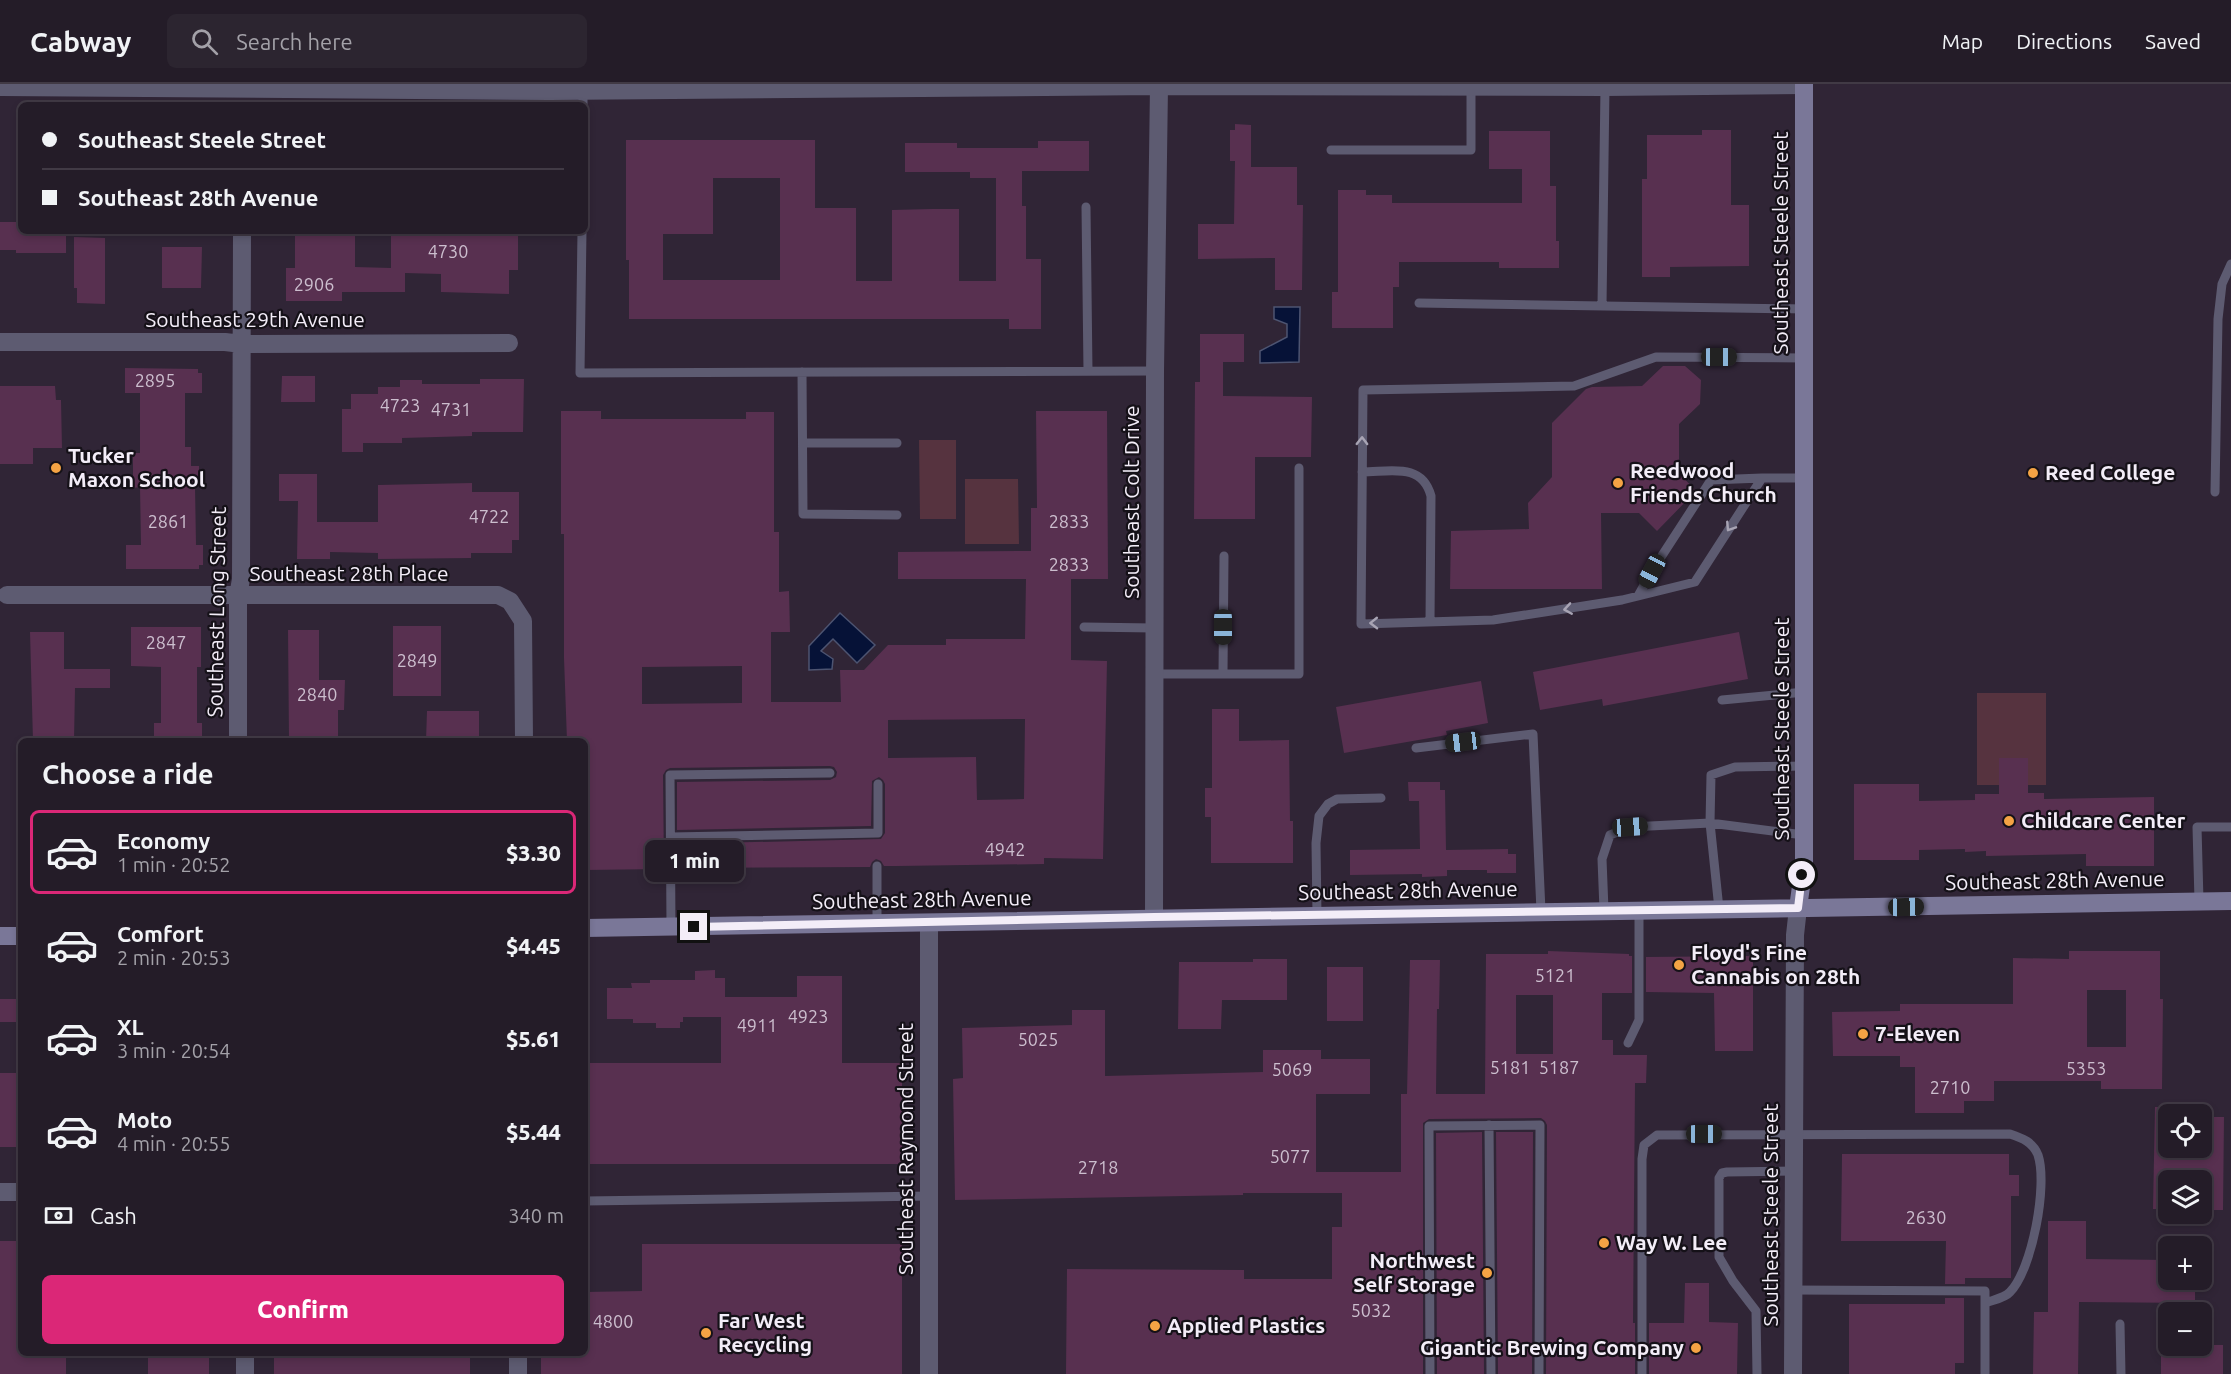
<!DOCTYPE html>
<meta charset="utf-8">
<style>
body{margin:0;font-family:Ubuntu,sans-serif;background:#2c2530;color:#f1f3f6;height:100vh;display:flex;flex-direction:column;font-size:22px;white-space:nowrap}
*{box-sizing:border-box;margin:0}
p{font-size:20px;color:#a3a1a8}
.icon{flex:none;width:33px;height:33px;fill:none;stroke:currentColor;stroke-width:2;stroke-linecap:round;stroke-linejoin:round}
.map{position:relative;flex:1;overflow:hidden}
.panel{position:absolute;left:18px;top:654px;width:570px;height:618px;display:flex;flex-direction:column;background:#241c28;border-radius:9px;box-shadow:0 3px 9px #0003,0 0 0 2px #413a45}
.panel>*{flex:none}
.guide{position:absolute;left:18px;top:18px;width:570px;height:132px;border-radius:9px;box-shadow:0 3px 9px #0003,0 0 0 2px #413a45;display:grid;align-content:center;height:132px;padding:0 24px;background:#241c28}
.fabs{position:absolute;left:2158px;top:1020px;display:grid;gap:12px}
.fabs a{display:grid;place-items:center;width:54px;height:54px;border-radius:9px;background:#241c28;box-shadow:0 3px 9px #0003,0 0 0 2px #413a45;font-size:30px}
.end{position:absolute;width:27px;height:27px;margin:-14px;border:8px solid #f3edf8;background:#111;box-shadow:0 0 0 3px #111}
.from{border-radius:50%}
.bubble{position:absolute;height:42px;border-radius:9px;background:#241c28;box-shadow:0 3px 9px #0003,0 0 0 2px #413a45;font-size:20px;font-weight:800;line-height:42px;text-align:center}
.car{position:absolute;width:18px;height:36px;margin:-18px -9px;border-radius:8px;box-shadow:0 0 4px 2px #0007;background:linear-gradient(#222 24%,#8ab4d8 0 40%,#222 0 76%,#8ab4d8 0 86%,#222 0)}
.guide b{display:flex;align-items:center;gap:21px;height:57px;font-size:22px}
.guide b+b{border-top:2px solid #413a45}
.guide i{width:15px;height:15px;background:#f1f3f6}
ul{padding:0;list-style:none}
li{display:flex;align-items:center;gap:18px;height:84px;margin:0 12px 9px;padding:0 12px;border:3px solid transparent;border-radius:9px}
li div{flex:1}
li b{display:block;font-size:22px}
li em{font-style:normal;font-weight:800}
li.current{border-color:#db2777}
li>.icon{width:54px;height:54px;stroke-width:1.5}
h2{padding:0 24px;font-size:27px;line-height:72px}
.pay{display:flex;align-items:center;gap:15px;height:66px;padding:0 24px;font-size:22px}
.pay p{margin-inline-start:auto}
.action{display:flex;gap:12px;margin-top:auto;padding:12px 24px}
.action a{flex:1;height:69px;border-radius:9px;background:#db2777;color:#fff;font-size:24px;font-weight:800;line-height:69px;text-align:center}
header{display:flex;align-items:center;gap:36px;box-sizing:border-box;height:84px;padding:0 30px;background:#241c28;border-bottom:2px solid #413a45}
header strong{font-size:28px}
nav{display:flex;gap:33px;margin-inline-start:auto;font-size:21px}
.search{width:420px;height:54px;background:#2c2530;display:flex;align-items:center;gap:15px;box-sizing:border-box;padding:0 21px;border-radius:9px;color:#a3a1a8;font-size:22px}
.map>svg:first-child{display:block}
.green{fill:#56333f}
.water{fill:#061237;stroke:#4d5471;stroke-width:1.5}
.building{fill:#583050;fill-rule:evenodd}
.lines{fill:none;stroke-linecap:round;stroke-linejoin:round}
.lane{stroke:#5d5b71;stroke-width:9}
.street{stroke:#5d5b71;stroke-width:18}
.secondary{stroke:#7a7798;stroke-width:18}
.oneway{stroke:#a8a4b4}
.route{stroke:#f3edf8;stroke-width:8}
.poi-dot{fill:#f4a344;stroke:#151118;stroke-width:2}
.labels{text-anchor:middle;stroke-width:4.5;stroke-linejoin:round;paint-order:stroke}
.number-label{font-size:18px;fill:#ccbece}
.street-label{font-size:21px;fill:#f3edf8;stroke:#151118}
.poi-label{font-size:21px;font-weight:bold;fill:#f3edf8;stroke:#151118;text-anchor:start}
</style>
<header>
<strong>Cabway</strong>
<div class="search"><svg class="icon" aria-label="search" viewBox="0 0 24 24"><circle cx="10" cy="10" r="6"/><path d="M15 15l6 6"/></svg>Search here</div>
<nav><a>Map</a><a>Directions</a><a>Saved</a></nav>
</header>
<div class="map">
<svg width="2231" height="1290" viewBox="0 0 2231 1290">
<rect width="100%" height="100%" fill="#302536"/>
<path class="green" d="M919,356h37v79h-36z
M965,395h53l1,65h-54z
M1977,609h69v92h-69z"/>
<path class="water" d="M1274,223h26l-1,55 -39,1v-12l27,-14v-13l-13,-5z
M840,529l35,32 -18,18 -24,-24 -12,12 12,8 -1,10 -23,1v-24z"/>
<path class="building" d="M1235,40l16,1v42h46v38h6l-1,85h-27v-32l-77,1v-35h36l1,-63h-5v-31h5z
M1702,46h29v75h18v61l-79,1v10h-28v-98h5v-44h55z
M1489,47h61v55h6v55h3v27h-60v-6h-100v25h-6v41h-61v-36h6v-102h28v5h26v8h130v-34h-33z
M626,56h189v68h41v73h36v-71l40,-1h27v72h37v-103h-26v-6h-65v-29h52v5h81v-7h51v30h-67v35h4v53h15v70h-32v-10h-380v-59h-3zM713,94h67v102h-117v-46h50z
M0,138h21v9h45v22h-50v-3h-16z
M295,147h60v36l36,1v-37h115v3h12v36h-9v24l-68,-2v-18l-36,-1v19h-63v9h-56v-33h9z
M74,153l31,1v66l-28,-1v-15h-3z
M162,163h40l-1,41h-39z
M1200,250h44v28h-21v34l89,1 -1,60h-56v62h-61l1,-137h5z
M1663,282h22l16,14 -1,24 -21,20v49l17,18 -39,40 -18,-18h-38l1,76h-152l1,-58 78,-2 -1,-26 24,-26v-54l34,-34 6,-2 50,-1z
M125,284l73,1v4h4v20h-17v54h6v19h8v20h-4l1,59h7v20h-4v4h-73v-24h15l-1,-58 -7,1v-35h7v-60h-15z
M282,292h33v26h-34z
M480,295h44l-1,53h-51v4l-70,2v5h-39v9h-21v-43h9v-15h27v-7h22v-7h22v4h58z
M0,302h55l1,14h5l1,48h-29v16h-33z
M561,327h40v8h145v-7h28v120h5v60l10,-1 1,41h-19v70h70l-1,-32h24l24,-25h58v-6h79l1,-60h-128v-27l133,-1v-43h6l-1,-97h71l1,168h-37v81l36,1 -4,198 -59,-1v6l-147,2h-13l-3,-5 -5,-2 -4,3 -2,5 -193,1v-24l204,-5 4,-6v-49l-2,-4 -4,-3 -7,4 -1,45 -194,4v-48l153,-2 6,-3 1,-5 -3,-5 -4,-1 -160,2 -4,2 -3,5 1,94 -79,1v-129h-18l-3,-83v-124h-3zM742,582v37l-100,1v-37zM1025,635l-1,80 -47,1 -1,-43 -88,1v-38z
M279,390h38v48h61v-37l94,-2v9h47v48h-7v13h-41v5l-93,1v-6l-48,-1v7h-33l1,-58h-19z
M393,542h48v70h-48z
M131,543h70v40h-4v56h5v18h-48v-18h7v-56l-30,-1z
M288,546h31v50h26l-1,30h-6v31h-49z
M30,548h34v37h46v19h-35l-1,53h-41z
M1739,548l9,47 -145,27 -1,-7 -62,11 -7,-38z
M1481,597l7,42 -42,8 1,4 -103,18 -8,-46z
M1212,625h27v32l50,-1 1,81h3v42h-82v-46h-6v-29h7z
M427,627h52v30h-53z
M1999,674h29v35h16v6l110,-2v69h-68v-12l-100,2v-5l-21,1v-3l-46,1v10h-65v-76h65v17l56,-1v-6h24z
M1408,698h32v8h5l1,60 62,-1v5h8v19h-29v-3h-40v6l-25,1v-3l-72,1v-25l70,-1 -1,-48h-10z
M1548,867l81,3v2h3v37h-30v47h11v15h34l-1,28h-11l-2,240h2v51h-89l1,-249 -2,-4 -4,-3 -112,1 -6,4v251h-357l1,-105 177,1v9h88v-52h10v-34h-99v2l-288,5 -2,-121 10,-1 -1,-50 110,-3v-15h33v66l158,-4v-22h58v9h49v35h-54v78h85v-78h6l3,-134h30l-1,49h-2l-1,85h49l1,-140h62zM1516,911h37v59h-37z
M2069,867h91v48h3l-1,90h-61v-8h-107v20h-30v12h-49v-46h-15v-11h-67l-1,-44 68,-1v-7h113v-46l56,1zM2087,906h39v57h-39z
M1753,872v95h-38l-1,-58 -68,-1v-35z
M1253,875h34v41h-65l-1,29h-43l1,-67h74z
M1327,883h36v54h-36z
M715,886v8h10v19h72v-21h45v87h60v101h-317v-101h136v-46h-38v5h-3v6h-24v-5h-23v-4h-26v-31h25l-1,-5h19v-3h45v-9z
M0,915h21v23h-21z
M0,989h21v74h-21z
M2155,1023l58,1v9h11l-1,93h-21v-30h-33v29h-16zM2169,1030h33v34h-33z
M1482,1048l2,242h-47l-1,-241z
M1496,1048h37l-1,242h-34z
M1842,1070h167v21h10v21h-8v82h-46v6h-20l1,-43h-105z
M2048,1137h38v38l83,1v20h26v23l-116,-1 -1,72h-45l1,-62h14z
M0,1157h21v112h45v21h-66z
M642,1160h260v130h-361v-21h44v-61l57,-1z
M1685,1199h24v39l29,1 -1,51h-88v-51h35z
M1945,1214h19v65h-9v11h-106v-70h96z
M2161,1261h62v29h-62z
M148,1269h61v21h-61z
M274,1269h196v21h-196z"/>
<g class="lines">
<path class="lane" d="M583,21v-14
M1331,66h140v-63
M1086,123l2,164
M582,147l-2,142 575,-2
M1419,219l385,6
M1602,222l3,-219
M1804,274l-148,-1 -82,29 -211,4 -2,234 132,-4 129,-20 73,-18 67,-104h42
M802,288l1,142 94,1
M803,359h94
M1362,388c28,0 60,-10 69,24l-1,126
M2215,408l3,-173 4,-35 9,-20
M1638,512l14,-25 59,-91 51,-2
M1084,543l70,1
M1154,590h145v-206
M1223,590l1,-118
M1722,616l83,-8
M1416,664l117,-14 8,177
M1804,682l-69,1 -24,8 -1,48 94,12
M671,753l207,-4v-49
M877,782v57
M2199,817l-2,-74h34
M1604,826l-2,-51 8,-24 20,-8 80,-4 9,86
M1317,831l-1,-72 3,-27 9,-12 9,-5 44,-1
M671,843l-1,-152 160,-2
M1628,959l11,-23v-110
M1489,1041l2,249
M585,1117l344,-5
M1793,1206l192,1v83
M2120,1240l1,50
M1430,1290l-1,-248 111,-1 -1,249
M1642,1290v-215l2,-14 13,-10 353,-1c12,4 23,8 28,21 10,30 -6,115 -28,137 -5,6 -17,8 -25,11
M1757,1290l-1,-63 -23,-30 -14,-24v-79l3,-5 5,-1 67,-1"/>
<path class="street" d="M0,3l550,4 609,-5 446,1 199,-2
M0,258h225l17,2 267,-1
M7,511h491l12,6 13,20 1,120
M238,657v-145l3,-17 1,-348
M1154,833l1,-546 4,-285
M929,839v451
M0,1108h21
M245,1269v21
M518,1269v21
M1793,1290l2,-439 3,-27"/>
<path class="secondary" d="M1798,824l6,-43v-781
M585,844l1646,-27
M0,852h21"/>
</g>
<defs><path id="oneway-chevron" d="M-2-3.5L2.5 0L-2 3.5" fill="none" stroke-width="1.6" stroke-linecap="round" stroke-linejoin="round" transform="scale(1.5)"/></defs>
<g class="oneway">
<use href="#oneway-chevron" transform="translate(1362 357) rotate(-89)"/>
<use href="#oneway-chevron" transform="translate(1730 443) rotate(123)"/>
<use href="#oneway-chevron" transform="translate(1568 525) rotate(171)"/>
<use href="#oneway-chevron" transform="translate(1374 539) rotate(179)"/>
</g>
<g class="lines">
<path class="route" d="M694,843l460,-10 644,-9 4,-33"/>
</g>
<g class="poi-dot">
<circle cx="56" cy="384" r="6"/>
<circle cx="2033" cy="389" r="6"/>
<circle cx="1618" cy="399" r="6"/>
<circle cx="2009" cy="737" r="6"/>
<circle cx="1679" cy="881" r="6"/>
<circle cx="1863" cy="950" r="6"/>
<circle cx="1604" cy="1159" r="6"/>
<circle cx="1487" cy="1189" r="6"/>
<circle cx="1155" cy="1242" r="6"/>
<circle cx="706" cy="1249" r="6"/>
<circle cx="1696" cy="1264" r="6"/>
</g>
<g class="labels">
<g class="number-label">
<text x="448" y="174">4730</text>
<text x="314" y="207">2906</text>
<text x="155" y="303">2895</text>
<text x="400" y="328">4723</text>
<text x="451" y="332">4731</text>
<text x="489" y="439">4722</text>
<text x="168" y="444">2861</text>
<text x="1069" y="444">2833</text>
<text x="1069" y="487">2833</text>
<text x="166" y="565">2847</text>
<text x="417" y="583">2849</text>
<text x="317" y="617">2840</text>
<text x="1005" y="772">4942</text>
<text x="1555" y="898">5121</text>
<text x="808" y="939">4923</text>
<text x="757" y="948">4911</text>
<text x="1038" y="962">5025</text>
<text x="1510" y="990">5181</text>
<text x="1559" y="990">5187</text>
<text x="2086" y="991">5353</text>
<text x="1292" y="992">5069</text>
<text x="1950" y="1010">2710</text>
<text x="1290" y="1079">5077</text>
<text x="1098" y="1090">2718</text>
<text x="1926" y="1140">2630</text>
<text x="1371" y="1233">5032</text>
<text x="613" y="1244">4800</text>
</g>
<g class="street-label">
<text transform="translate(1781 159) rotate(-90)" y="7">Southeast Steele Street</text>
<text x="255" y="243">Southeast 29th Avenue</text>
<text transform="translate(1132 418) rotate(-90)" y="7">Southeast Colt Drive</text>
<text x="349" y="497">Southeast 28th Place</text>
<text transform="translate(217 528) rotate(-89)" y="7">Southeast Long Street</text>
<text transform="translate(1782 645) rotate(-90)" y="7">Southeast Steele Street</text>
<text transform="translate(2055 797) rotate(-1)" y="7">Southeast 28th Avenue</text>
<text transform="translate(1408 807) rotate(-1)" y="7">Southeast 28th Avenue</text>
<text transform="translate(922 816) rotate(-1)" y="7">Southeast 28th Avenue</text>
<text transform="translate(906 1065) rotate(-90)" y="7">Southeast Raymond Street</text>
<text transform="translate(1771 1131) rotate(-90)" y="7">Southeast Steele Street</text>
</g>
<g class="poi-label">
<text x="68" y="379">Tucker<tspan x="68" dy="24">Maxon School</tspan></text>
<text x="1630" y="394">Reedwood<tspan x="1630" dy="24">Friends Church</tspan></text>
<text x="2045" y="396">Reed College</text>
<text x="2021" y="744">Childcare Center</text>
<text x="1691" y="876">Floyd's Fine<tspan x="1691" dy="24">Cannabis on 28th</tspan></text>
<text x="1875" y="957">7-Eleven</text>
<text x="1616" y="1166">Way W. Lee</text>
<text x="1475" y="1184" text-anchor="end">Northwest<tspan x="1475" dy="24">Self Storage</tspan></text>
<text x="718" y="1244">Far West<tspan x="718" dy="24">Recycling</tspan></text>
<text x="1167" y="1249">Applied Plastics</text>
<text x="1684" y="1271" text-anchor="end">Gigantic Brewing Company</text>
</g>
</g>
</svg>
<div class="fabs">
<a><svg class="icon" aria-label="locate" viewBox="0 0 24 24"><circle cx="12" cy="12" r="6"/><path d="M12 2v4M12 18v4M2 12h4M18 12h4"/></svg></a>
<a><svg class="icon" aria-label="layers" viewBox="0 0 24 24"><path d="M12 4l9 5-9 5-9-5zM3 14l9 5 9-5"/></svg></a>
<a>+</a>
<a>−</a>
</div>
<i class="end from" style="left:1802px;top:791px"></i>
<i class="end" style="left:694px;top:843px"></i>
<div class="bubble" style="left:645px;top:756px;width:99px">1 min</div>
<i class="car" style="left:1719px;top:273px;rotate:90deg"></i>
<i class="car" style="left:1652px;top:487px;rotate:208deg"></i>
<i class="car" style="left:1223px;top:543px;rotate:180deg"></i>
<i class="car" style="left:1463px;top:658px;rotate:263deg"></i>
<i class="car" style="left:1630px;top:743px;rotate:86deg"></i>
<i class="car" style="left:1906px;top:823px;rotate:89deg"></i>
<i class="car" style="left:1704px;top:1050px;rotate:90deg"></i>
<div class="guide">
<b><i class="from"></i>Southeast Steele Street</b>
<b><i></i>Southeast 28th Avenue</b>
</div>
<section class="panel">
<h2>Choose a ride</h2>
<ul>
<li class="current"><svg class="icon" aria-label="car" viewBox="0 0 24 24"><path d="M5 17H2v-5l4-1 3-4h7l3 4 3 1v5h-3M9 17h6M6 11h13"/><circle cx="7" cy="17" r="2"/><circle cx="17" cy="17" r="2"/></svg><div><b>Economy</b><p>1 min · 20:52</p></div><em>$3.30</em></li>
<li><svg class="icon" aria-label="car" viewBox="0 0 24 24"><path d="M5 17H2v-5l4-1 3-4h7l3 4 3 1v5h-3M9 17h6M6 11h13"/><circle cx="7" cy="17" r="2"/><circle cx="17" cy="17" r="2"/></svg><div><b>Comfort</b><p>2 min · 20:53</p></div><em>$4.45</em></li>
<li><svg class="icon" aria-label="car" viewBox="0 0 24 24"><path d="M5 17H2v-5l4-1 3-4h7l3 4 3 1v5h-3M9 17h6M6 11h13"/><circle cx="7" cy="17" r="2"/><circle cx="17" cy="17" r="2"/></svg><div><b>XL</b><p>3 min · 20:54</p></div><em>$5.61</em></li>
<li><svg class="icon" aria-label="car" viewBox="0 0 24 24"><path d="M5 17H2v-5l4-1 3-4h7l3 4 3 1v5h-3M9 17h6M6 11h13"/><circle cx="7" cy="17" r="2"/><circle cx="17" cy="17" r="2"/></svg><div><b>Moto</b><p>4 min · 20:55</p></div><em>$5.44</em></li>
</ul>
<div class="pay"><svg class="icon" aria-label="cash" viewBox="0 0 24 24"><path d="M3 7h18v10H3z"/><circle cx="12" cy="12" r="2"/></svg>Cash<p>340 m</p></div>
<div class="action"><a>Confirm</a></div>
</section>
</div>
